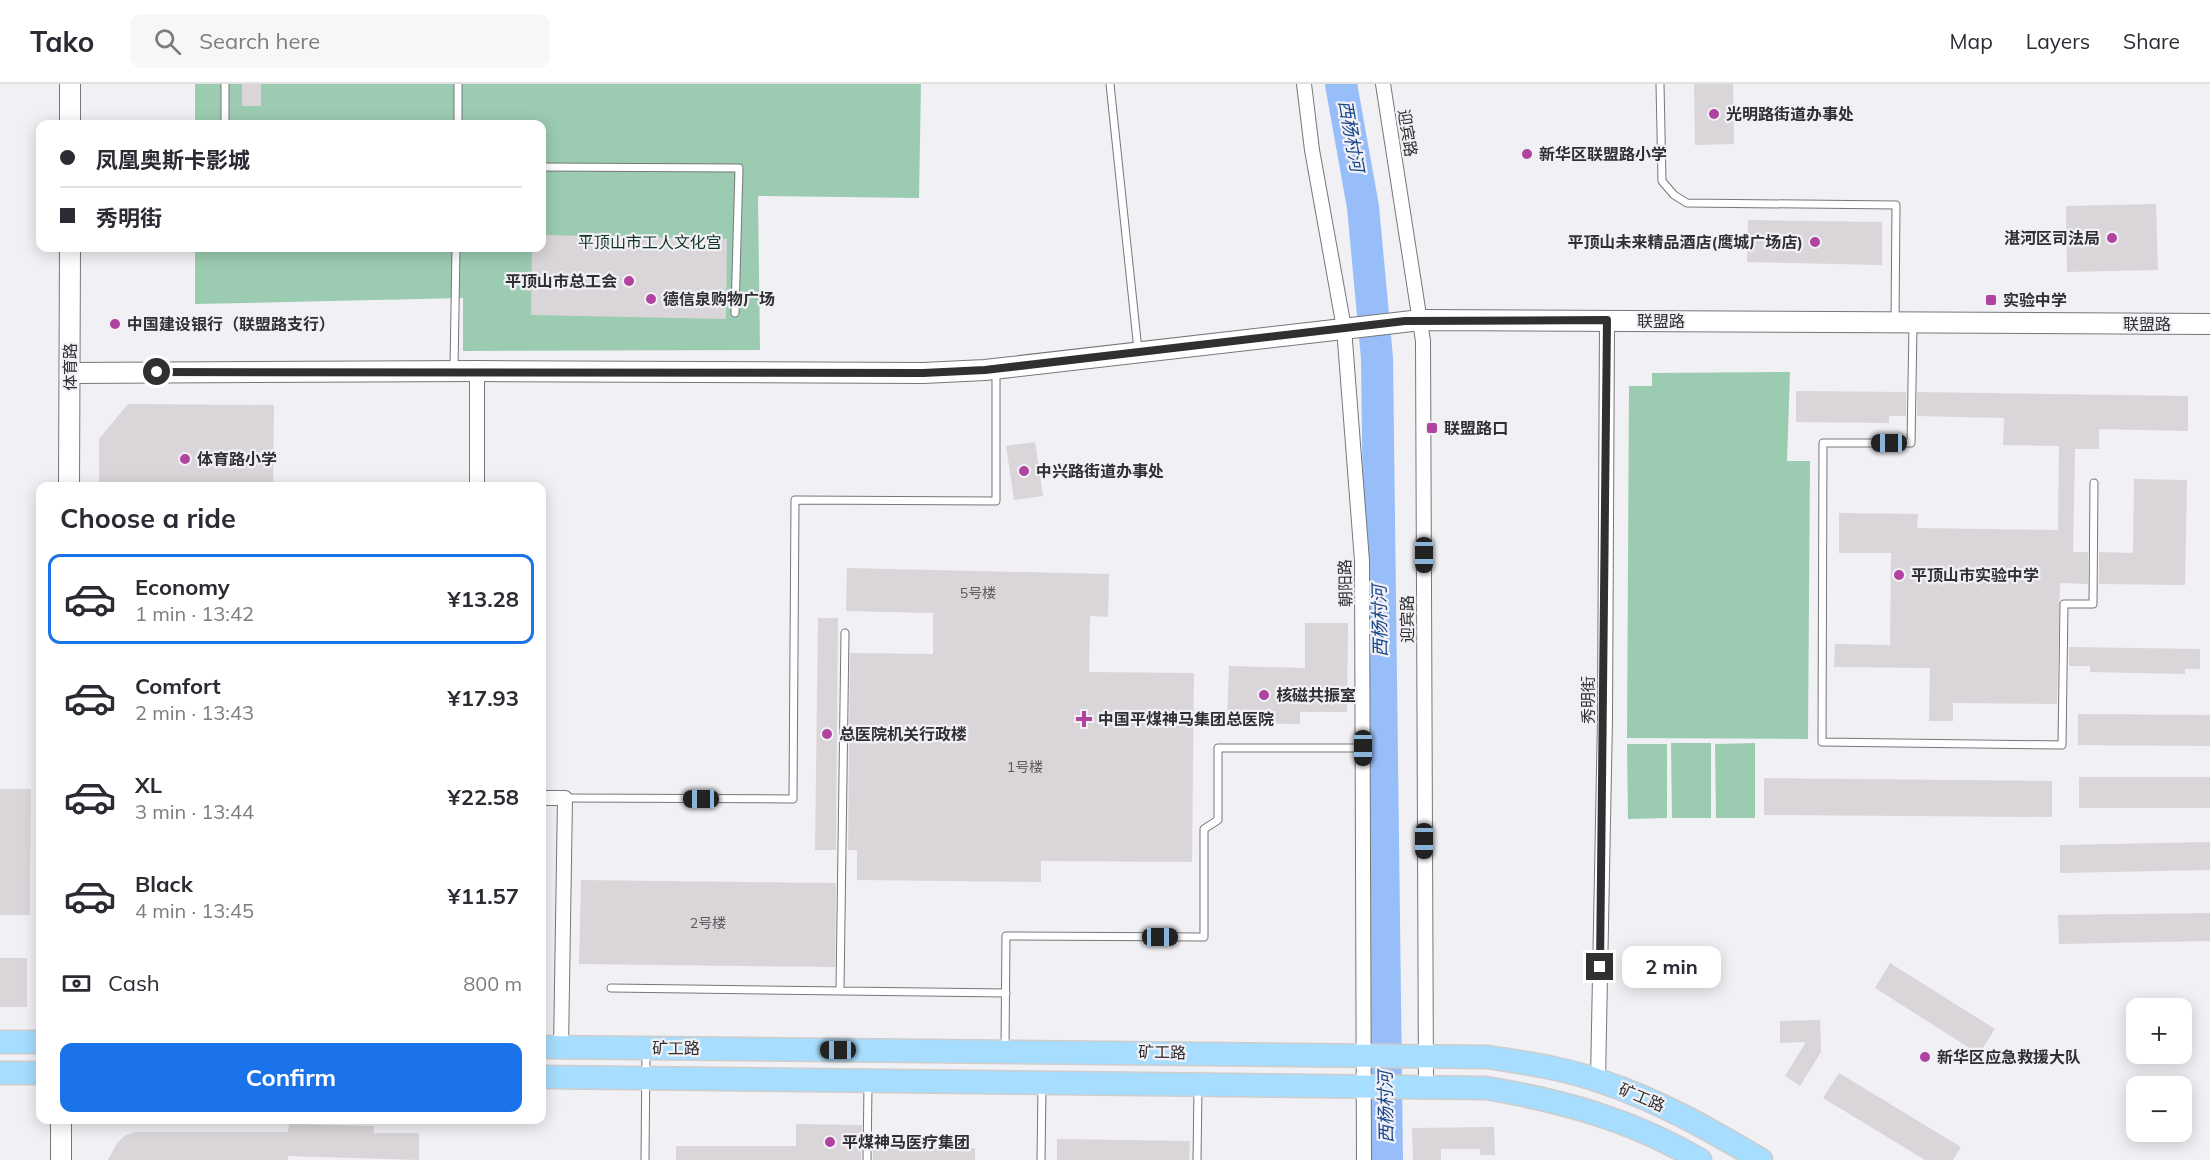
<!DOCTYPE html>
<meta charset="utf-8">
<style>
body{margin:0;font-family:Mulish,"Noto Sans SC",sans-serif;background:#f7f7f7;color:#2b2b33;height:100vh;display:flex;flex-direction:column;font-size:22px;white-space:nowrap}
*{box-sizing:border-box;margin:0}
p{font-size:20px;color:#7c7c81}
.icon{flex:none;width:33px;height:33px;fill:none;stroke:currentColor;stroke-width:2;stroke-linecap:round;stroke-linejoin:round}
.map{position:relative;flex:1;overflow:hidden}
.details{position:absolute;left:36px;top:398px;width:510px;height:642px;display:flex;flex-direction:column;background:#fff;border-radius:12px;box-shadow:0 3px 15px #0003}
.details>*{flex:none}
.top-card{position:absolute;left:36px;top:36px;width:510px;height:132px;border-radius:12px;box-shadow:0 3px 15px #0003;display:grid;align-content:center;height:132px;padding:0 24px;background:#fff}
.controls{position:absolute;left:2126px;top:914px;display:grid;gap:12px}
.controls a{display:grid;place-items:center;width:66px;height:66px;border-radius:12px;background:#fff;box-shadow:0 3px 15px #0003;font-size:30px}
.end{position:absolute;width:27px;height:27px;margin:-14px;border:8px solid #303032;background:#fff;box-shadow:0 0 0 3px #fff}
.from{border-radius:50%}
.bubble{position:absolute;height:42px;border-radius:12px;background:#fff;box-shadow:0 3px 15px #0003;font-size:20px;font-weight:700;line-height:42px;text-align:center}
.car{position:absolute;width:18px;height:36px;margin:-18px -9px;border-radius:8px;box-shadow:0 0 4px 2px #0007;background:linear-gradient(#222 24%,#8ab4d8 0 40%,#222 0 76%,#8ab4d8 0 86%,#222 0)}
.top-card b{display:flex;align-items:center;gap:21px;height:57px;font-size:22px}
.top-card b+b{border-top:2px solid #e1e1e2}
.top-card i{width:15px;height:15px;background:#2b2b33}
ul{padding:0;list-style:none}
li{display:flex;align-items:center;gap:18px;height:90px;margin:0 12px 9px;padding:0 12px;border:3px solid transparent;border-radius:12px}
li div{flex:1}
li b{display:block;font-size:22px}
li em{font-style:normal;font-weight:700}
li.selected{border-color:#1a73e8}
li>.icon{width:54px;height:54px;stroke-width:1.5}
h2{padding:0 24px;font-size:27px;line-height:72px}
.pay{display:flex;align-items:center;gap:15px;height:66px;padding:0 24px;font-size:22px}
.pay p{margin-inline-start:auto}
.action{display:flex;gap:12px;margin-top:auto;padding:12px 24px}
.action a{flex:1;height:69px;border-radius:12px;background:#1a73e8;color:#fff;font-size:24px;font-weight:700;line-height:69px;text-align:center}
header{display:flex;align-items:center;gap:36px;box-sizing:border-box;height:84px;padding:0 30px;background:#fff;border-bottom:2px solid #e1e1e2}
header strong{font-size:28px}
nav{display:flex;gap:33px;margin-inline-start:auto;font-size:21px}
.search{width:420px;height:54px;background:#f7f7f7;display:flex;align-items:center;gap:15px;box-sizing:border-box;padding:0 21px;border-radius:12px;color:#7c7c81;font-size:22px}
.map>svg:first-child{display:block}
.green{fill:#9bccb1}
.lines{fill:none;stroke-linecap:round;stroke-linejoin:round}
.river{stroke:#97bef8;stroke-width:32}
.building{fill:#dad5d8}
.lane-casing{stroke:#77777b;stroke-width:9}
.street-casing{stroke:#77777b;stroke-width:16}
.secondary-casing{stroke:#77777b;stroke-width:22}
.primary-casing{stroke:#cdcdce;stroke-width:25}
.lane{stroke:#fff;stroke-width:7}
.street{stroke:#fff;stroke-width:14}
.secondary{stroke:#fff;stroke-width:20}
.primary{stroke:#a7ddfe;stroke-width:22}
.route{stroke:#303032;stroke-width:8}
.poi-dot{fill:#b042a0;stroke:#f1f0f5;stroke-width:2}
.labels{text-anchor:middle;stroke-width:4.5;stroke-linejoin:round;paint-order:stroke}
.number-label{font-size:14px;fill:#5a595c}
.poi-label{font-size:16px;font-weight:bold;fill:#303032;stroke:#f1f0f5;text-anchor:start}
.street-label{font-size:16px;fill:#303032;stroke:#f1f0f5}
.park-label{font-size:16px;fill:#103222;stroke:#f1f0f5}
.water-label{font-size:18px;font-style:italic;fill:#18468a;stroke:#f1f0f5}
</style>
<header>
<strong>Tako</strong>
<div class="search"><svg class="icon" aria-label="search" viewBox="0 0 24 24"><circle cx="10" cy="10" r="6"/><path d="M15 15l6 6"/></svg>Search here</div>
<nav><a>Map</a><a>Layers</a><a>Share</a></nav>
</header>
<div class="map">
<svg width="2210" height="1076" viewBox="0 0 2210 1076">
<rect width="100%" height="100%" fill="#f1f0f5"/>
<path class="green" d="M195,0h726l-2,114 -161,-2 2,154 -297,1v-53l-268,6v-56h347v-124h-347z
M1790,288l-3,89h23l-2,278 -181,-1 2,-352h23v-13z
M1671,659h40v75h-39z
M1755,659v75h-39l-1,-74z
M1627,660h40v74l-39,1z"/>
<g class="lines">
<path class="river" d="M1341,0l22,123 14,151 10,802"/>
</g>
<path class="building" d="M242,0h19v22h-19z
M1694,0h39l1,60 -39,1z
M2156,120l2,66 -91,2 -1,-66z
M1748,136l134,2v43l-135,-3z
M542,151l185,4 -1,80 -195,-4 1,-67h10z
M1796,307l110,1v24h-17v7l-93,-1z
M1917,308l271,4v35l-89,-2v20h-24l-2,103h15v32l-28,-1 -3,121 -104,-1v18h-24l1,-53 -96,-1 1,-23 55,1 1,-92h-52v-40l79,1 -1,14 141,2 1,-84 -56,-1 1,-27 -87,-2z
M128,320l146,1 -1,81h-174v-47z
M1035,358l8,54 -29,4 -8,-54z
M2134,395l53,1 -2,105 -86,-1v-32l34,1z
M847,484l262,6 -1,43 -18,-1 -1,56 105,1 -2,189 -151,-1v21l-184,-2v-30h-9l2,-197 83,1v-41l-87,-2z
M818,534h20l-2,232h-21z
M1305,539h43l-1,89h-47v12l-73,-1 2,-57 76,2z
M2069,563l131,2v20h-15v5l-95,-2v-6h-21z
M2078,630l132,1v31l-132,-1z
M2079,693h131v31h-131z
M1764,694l288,3v36l-288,-2z
M0,705h31l-1,126h-30z
M2210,758v28l-150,3v-28z
M581,796l255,3 -1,84 -256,-3z
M2210,829v28l-151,3 -1,-29z
M0,874h27v49h-27z
M1890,879l105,66 -16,25 -104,-66z
M1820,934l1,34 -21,34 -15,-10 21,-34 -26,1v-22l39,-1z
M1839,989l122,74 -8,13h-28l-102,-62z
M289,1040l85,2v7h45v27l-131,-4v4h-180l9,-17 9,-8 10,-3h152z
M796,1040l66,1 -1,35h-185v-14h120z
M1494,1043l1,28h-15v-6h-39v11h-28l-1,-32z
M1057,1055l133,2 -1,19h-132z
M873,1061l102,3v12h-102z"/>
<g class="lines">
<defs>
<path id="lane" d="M225,0v40
M1110,0l28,266
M1660,0l2,97 12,14 13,8 209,2 -1,117
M458,40v-40
M542,83l197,1 -4,145
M1913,241l-2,118h-88l-1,299 240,3 2,-141h29l1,-121
M454,285l2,-121
M565,714l228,1 2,-299 201,1v-130
M611,904l395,5
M840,906l5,-357
M1005,964l1,-112 198,1v-108l14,-9v-72h145
M645,1076l1,-108
M867,1076l1,-75
M1041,1076l1,-73
M1197,1076l1,-72"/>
<path id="street" d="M1304,0l8,66 32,178 18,233 2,599
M1383,0l40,257 3,745
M477,287v115
M542,714h23l-4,249
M1598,996l7,-362 2,-398"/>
<path id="secondary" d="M70,0v40
M70,289l407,-2 446,2 62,-3 436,-50 789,4
M69,402l1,-238
M61,1076v-41"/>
<path id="primary" d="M0,958h40
M542,963l946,10c37,6 76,11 112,24 58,19 109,48 161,79
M0,989h40
M542,993l944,11c77,13 146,32 214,72"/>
</defs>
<use href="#lane" class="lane-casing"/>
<use href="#street" class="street-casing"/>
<use href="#secondary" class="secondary-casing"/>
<use href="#primary" class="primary-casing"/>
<use href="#lane" class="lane"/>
<use href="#street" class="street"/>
<use href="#secondary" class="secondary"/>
<use href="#primary" class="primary"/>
</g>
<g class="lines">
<path class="route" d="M157,288l766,1 62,-3 420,-49 202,-1 -7,647"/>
</g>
<g class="poi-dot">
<circle cx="1714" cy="30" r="6"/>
<circle cx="1527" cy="70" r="6"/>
<circle cx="2112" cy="154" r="6"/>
<circle cx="1815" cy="158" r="6"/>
<circle cx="629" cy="197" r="6"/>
<circle cx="651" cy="215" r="6"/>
<rect x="1985" y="210" width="12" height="12" rx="3"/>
<circle cx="115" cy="240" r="6"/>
<rect x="1426" y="338" width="12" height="12" rx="3"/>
<circle cx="185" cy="375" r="6"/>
<circle cx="1024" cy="387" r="6"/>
<circle cx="1899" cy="491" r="6"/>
<circle cx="1264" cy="611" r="6"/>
<path d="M1081 626h6v6h6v6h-6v6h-6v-6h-6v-6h6z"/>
<circle cx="827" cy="650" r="6"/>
<circle cx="1925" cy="973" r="6"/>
<circle cx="830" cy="1058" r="6"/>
</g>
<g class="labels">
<g class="number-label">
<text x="978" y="514">5号楼</text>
<text x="1025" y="688">1号楼</text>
<text x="708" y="844">2号楼</text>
</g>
<g class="poi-label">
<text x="1726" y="36">光明路街道办事处</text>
<text x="1539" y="76">新华区联盟路小学</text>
<text x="2100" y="160" text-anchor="end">湛河区司法局</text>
<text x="1803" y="164" text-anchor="end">平顶山未来精品酒店(鹰城广场店)</text>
<text x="617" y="203" text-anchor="end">平顶山市总工会</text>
<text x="663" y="221">德信泉购物广场</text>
<text x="2003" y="222">实验中学</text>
<text x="127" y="246">中国建设银行（联盟路支行）</text>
<text x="1444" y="350">联盟路口</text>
<text x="197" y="381">体育路小学</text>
<text x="1036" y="393">中兴路街道办事处</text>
<text x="1911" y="497">平顶山市实验中学</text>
<text x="1276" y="617">核磁共振室</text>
<text x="1098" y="641">中国平煤神马集团总医院</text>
<text x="839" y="656">总医院机关行政楼</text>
<text x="1937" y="979">新华区应急救援大队</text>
<text x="842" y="1064">平煤神马医疗集团</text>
</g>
<g class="street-label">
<text transform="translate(1408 49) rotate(81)" y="6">迎宾路</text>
<text x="1661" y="243">联盟路</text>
<text x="2147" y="246">联盟路</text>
<text transform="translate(70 283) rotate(-90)" y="6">体育路</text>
<text transform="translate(1345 499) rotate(-91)" y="6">朝阳路</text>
<text transform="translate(1407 535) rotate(-90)" y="6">迎宾路</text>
<text transform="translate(1588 616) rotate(-90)" y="6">秀明街</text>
<text x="676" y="970">矿工路</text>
<text transform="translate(1162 968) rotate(1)" y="6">矿工路</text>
<text transform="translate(1642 1013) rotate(23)" y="6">矿工路</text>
</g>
<g class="park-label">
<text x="650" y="164">平顶山市工人文化宫</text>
</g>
<g class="water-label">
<text transform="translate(1351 52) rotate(80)" y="6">西杨村河</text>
<text transform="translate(1380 537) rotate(-91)" y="6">西杨村河</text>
<text transform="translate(1386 1023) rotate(-91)" y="6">西杨村河</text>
</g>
</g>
</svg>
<div class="controls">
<a>+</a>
<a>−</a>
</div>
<i class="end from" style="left:157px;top:288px"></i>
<i class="end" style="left:1600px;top:883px"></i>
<div class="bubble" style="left:1622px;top:862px;width:99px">2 min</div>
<i class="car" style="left:1889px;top:359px;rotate:270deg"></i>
<i class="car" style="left:1424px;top:471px;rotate:180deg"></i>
<i class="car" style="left:1363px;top:664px;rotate:180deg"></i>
<i class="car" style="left:701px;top:715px;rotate:270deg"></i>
<i class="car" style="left:1424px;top:757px;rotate:180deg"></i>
<i class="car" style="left:1160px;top:853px;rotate:90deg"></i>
<i class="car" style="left:838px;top:966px;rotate:270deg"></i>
<div class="top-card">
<b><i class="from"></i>凤凰奥斯卡影城</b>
<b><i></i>秀明街</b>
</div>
<section class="details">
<h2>Choose a ride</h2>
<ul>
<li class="selected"><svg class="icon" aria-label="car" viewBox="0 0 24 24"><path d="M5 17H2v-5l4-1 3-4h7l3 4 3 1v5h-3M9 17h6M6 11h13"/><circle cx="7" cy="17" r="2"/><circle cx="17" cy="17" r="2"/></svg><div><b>Economy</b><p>1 min · 13:42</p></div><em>¥13.28</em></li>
<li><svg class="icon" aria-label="car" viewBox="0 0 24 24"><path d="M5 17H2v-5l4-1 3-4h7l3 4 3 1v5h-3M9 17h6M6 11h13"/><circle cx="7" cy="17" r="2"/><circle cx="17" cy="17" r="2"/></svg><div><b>Comfort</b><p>2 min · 13:43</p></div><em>¥17.93</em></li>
<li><svg class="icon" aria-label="car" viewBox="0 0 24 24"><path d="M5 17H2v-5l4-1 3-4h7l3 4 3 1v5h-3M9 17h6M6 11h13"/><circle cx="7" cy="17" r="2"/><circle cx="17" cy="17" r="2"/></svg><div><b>XL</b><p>3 min · 13:44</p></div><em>¥22.58</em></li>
<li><svg class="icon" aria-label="car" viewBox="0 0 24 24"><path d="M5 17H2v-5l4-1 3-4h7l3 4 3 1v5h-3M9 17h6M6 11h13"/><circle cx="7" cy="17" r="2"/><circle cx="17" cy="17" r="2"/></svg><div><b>Black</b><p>4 min · 13:45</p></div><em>¥11.57</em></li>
</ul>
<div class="pay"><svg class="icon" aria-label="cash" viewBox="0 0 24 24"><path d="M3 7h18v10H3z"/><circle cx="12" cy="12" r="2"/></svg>Cash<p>800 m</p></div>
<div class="action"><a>Confirm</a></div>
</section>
</div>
